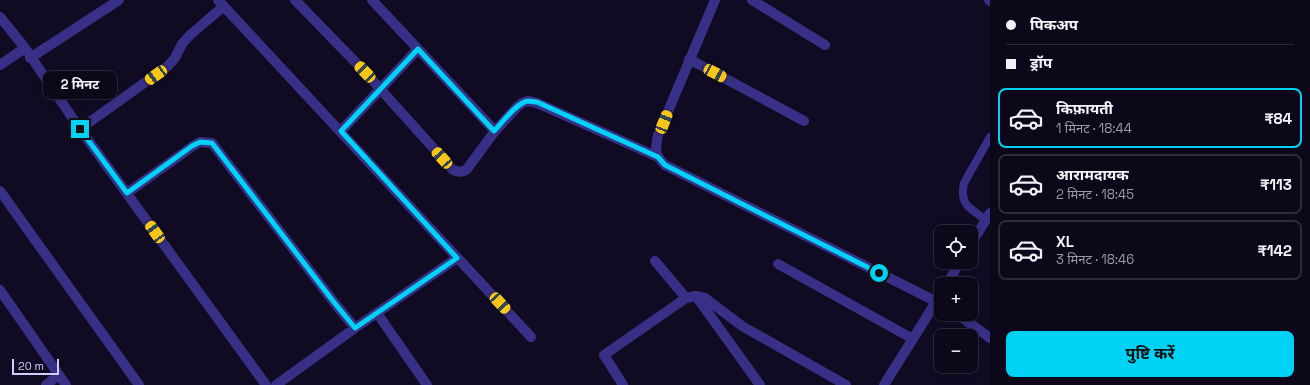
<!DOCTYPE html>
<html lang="hi">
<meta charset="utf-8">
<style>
body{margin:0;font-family:"Space Grotesk","Noto Sans Devanagari",sans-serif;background:#151123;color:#f1f3f6;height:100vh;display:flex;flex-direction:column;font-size:15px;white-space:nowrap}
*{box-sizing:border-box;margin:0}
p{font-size:13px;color:#9a9aa2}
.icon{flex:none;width:22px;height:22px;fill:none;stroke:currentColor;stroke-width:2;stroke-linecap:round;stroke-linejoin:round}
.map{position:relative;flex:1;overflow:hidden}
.panel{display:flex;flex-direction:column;background:#0c081a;width:320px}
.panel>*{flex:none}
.top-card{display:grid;align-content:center;height:88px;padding:0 16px;background:#0c081a}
.fabs{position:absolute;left:934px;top:225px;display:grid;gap:8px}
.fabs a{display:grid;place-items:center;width:44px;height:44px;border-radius:8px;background:#0c081a;box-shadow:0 2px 6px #0003,0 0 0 1px #2c2939;font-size:20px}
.scale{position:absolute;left:12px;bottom:10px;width:47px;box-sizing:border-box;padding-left:4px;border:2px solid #d4cbff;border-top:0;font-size:11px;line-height:14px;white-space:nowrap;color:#d4cbff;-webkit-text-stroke:3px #100b22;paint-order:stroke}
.end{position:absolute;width:18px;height:18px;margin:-9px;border:5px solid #00d2f6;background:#111;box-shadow:0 0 0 2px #111}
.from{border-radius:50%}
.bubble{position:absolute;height:28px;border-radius:8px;background:#0c081a;box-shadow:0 2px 6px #0003,0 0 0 1px #2c2939;font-size:13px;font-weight:700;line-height:28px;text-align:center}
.car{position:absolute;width:12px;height:24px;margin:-12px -6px;border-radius:5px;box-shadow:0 0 3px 1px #0007;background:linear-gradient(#f5c518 24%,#345 0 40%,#f5c518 0 76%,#345 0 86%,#f5c518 0)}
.top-card b{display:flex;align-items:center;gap:14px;height:38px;font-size:15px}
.top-card b+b{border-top:1px solid #2c2939}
.top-card i{width:10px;height:10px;background:#f1f3f6}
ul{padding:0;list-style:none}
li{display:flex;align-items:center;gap:12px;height:60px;margin:0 8px 6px;padding:0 8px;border:2px solid #2c2939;border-radius:8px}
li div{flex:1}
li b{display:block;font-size:15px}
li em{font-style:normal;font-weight:700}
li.selected{border-color:#00d2f6}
li>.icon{width:36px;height:36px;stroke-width:1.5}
.button{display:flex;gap:8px;margin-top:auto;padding:8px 16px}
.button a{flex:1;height:46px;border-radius:8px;background:#00d2f6;color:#111;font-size:16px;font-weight:700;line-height:46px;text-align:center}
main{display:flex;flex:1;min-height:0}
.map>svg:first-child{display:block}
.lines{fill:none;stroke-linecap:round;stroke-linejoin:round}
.lane{stroke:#383086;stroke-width:8}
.street{stroke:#383086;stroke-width:10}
.route{stroke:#00d2f6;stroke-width:5}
</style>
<main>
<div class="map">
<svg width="990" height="385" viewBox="0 0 990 385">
<rect width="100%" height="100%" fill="#100b22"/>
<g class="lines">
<path class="lane" d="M986,220c-16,-12 -27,-15 -22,-37l26,-46"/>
<path class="street" d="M218,0l313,337
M295,0l70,72 88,98c6,2 9,3 14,-1l28,-38 22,-24 5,-4 6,-2 9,2 121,54
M372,0l123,131
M715,0l-57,135c-3,15 -4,19 7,30l276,139
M752,0l73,45
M989,0l1,1
M0,17l25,31 55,81 186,256
M30,58l89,-58
M689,59l115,62
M0,65l25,-17
M80,129l88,-63 7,-8 7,-14 8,-9 34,-29
M341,131l77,-82
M0,191l139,194
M127,193l66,-47 7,-4 12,1 121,158 22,27
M971,244l19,-31
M655,261l31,37
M778,264l135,75
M947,284l13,-22
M0,290l66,95
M696,296l64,89
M377,313l50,72
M957,314l33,24
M46,385l13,-10
M276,385l79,-57 102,-70
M623,385l-19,-30 82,-57 10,-2 9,2 37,28 104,59
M884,385l57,-91"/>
</g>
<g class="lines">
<path class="route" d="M80,129l47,64 65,-47 8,-4 12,1 121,158 22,27 102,-70 -116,-127 77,-82 76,82c8,-8 23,-29 34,-30 3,0 6,1 9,1l121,55 7,8 214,108"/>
</g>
</svg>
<div class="fabs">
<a><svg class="icon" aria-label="locate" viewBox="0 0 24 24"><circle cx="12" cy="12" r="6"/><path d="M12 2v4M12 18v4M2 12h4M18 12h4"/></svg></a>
<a>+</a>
<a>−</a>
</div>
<div class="scale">20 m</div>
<i class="end from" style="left:879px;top:273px"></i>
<i class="end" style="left:80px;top:129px"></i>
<div class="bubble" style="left:43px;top:71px;width:74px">2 मिनट</div>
<i class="car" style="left:365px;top:72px;rotate:316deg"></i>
<i class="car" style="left:715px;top:73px;rotate:118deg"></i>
<i class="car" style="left:156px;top:75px;rotate:234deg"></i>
<i class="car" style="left:664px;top:122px;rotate:22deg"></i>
<i class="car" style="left:442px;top:158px;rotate:318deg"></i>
<i class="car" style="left:155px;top:232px;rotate:324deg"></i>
<i class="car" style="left:500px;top:303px;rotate:137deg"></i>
</div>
<section class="panel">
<div class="top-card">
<b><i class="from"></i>पिकअप</b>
<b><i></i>ड्रॉप</b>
</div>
<ul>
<li class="selected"><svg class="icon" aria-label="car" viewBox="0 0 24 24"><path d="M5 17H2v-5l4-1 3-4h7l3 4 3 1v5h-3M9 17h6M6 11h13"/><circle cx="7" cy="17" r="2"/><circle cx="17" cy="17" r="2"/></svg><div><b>किफ़ायती</b><p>1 मिनट · 18:44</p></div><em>₹84</em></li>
<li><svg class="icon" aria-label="car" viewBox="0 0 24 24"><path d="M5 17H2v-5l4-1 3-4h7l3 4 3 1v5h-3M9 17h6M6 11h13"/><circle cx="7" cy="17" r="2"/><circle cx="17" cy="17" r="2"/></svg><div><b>आरामदायक</b><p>2 मिनट · 18:45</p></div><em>₹113</em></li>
<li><svg class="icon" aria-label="car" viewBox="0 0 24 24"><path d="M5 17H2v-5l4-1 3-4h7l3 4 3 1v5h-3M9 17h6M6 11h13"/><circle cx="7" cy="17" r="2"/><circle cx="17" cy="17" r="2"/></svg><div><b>XL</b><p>3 मिनट · 18:46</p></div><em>₹142</em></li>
</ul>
<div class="button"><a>पुष्टि करें</a></div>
</section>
</main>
